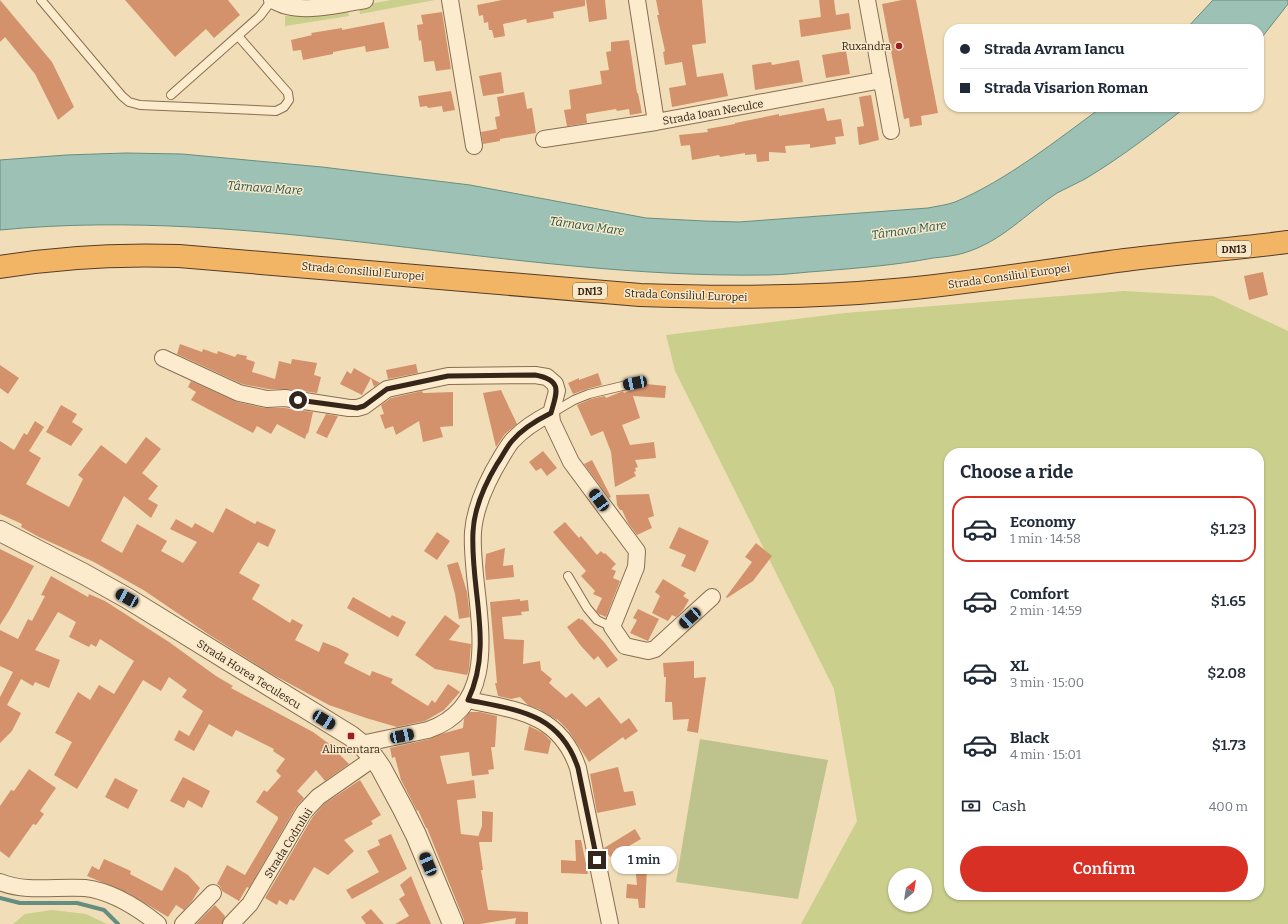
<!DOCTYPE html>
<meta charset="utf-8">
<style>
body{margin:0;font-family:Bitter,serif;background:#f6f6f7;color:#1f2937;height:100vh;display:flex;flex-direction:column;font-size:15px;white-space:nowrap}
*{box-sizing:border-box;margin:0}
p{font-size:13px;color:#747a83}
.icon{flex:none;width:22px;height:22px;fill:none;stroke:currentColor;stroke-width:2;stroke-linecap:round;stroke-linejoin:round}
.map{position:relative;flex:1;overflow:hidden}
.details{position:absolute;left:944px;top:448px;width:320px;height:452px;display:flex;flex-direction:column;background:#fff;border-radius:16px;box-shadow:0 1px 3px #0004}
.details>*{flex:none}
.top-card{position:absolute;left:944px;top:24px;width:320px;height:88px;border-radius:16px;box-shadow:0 1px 3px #0004;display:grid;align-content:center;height:88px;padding:0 16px;background:#fff}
.needle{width:26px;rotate:30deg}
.fabs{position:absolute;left:888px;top:868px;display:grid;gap:8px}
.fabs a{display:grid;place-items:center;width:44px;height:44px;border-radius:50%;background:#fff;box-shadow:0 1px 3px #0004;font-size:20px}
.end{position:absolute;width:18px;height:18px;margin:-9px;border:5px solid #362619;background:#fff;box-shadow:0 0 0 2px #fff}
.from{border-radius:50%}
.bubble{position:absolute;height:28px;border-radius:14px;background:#fff;box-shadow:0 1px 3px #0004;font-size:13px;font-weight:600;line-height:28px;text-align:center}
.car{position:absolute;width:12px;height:24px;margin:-12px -6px;border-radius:5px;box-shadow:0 0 3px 1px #0007;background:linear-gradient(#222 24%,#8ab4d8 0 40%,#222 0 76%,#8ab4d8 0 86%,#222 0)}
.top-card b{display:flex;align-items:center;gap:14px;height:38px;font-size:15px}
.top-card b+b{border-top:1px solid #e0e1e3}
.top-card i{width:10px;height:10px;background:#1f2937}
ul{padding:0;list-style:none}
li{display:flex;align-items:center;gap:12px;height:66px;margin:0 8px 6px;padding:0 8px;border:2px solid transparent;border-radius:16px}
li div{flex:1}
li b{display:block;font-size:15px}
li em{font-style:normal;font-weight:600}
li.selected{border-color:#d93025}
li>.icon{width:36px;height:36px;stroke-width:1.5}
h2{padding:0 16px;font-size:18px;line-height:48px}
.pay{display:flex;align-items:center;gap:10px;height:44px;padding:0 16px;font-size:15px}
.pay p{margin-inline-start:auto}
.cta{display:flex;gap:8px;margin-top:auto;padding:8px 16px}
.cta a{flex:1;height:46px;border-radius:24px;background:#d93025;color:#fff;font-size:16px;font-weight:600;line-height:46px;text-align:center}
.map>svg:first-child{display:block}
.green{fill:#cacf8c;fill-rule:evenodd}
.cemetery{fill:#bec38d}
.water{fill:#9ec1b5;stroke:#658e82}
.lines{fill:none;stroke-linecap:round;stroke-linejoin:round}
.stream{stroke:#658e82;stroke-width:4}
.building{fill:#d3926b}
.service-casing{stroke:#886d52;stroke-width:10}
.minor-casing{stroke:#886d52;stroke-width:18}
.tertiary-casing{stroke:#886d52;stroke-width:22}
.trunk-casing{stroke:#553b28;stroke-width:24}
.service{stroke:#fcebcc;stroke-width:8}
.minor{stroke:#fcebcc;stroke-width:16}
.tertiary{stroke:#fcebcc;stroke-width:20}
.trunk{stroke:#f2b565;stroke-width:22}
.route{stroke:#362619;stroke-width:5}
.poi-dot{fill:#9c1e24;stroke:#f8e8c8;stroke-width:1.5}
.labels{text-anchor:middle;stroke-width:3;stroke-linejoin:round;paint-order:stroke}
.shield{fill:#f8e8c8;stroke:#70604e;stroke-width:1}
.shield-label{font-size:10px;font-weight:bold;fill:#362619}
.poi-label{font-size:11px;fill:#362619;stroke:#f8e8c8;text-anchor:end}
.street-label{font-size:11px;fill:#362619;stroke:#f8e8c8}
.water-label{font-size:12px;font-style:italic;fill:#275752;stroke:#f8e8c8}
</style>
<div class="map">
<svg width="1288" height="924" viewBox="0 0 1288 924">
<rect width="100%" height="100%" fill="#f1deb8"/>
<path class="green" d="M391,0h44l-75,14 -1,-8z
M347,8l2,8 -64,10v-10h8z
M1124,291l89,5 75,35v593h-487l56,-103 -23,-132 -159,-318 -9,-36 179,-22zM949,453h310v442h-310zM895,875h30v30h-30z
M52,910l34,4 21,10h-94l12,-10z"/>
<path class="cemetery" d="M700,739l128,21 -30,139 -122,-17z"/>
<path class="water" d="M1213,0h75v4l-29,37v-12h-73z
M1102,107h84c-32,25 -66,51 -101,72 -9,5 -19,9 -28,14 -32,21 -54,48 -93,60 -10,3 -21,4 -31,5 -36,7 -74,10 -111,13 -18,1 -37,4 -55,4 -257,4 -510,-70 -767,-45v-70l66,-5 60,-2 56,1 140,13 148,18 176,33 58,3 35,1 189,-14c9,-2 19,-3 27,-6 52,-22 102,-62 147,-95z"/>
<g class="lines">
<path class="stream" d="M0,898l20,5h57l27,7 14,14"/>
</g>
<path class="building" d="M0,0l52,62 22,45 -16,13 -23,-46 -30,-37 -5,5z
M125,0h103l12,15 -26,23 -8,-9 -31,28z
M502,0h83v6l-32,6 1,6 -27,5 -1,-4 -23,5 2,12 -11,2 -2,-8h-3l-1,-8 -4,1 -1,-8 -4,1 -2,-11z
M586,0h19l2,19 -18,3z
M656,0h46l4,43 -14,2 5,32 26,-4 5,23 -56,11 -3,-19 17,-3 -4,-23 -17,3 -2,-13 2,-1 -8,-36h2z
M819,0h15l2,15 13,-2 2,16 -50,8 -2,-17 22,-3z
M902,0h14l22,113 -17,3 1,9 -12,2 -1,-9 -5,1 -22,-115z
M442,12l9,57 -15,2 -2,-10 -10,1 -3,-22 -2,1 -2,-16 6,-1 -2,-9z
M384,22l5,26 -23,4 -1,-6 -32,6v2l-30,6 -2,-10 -8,1 -2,-11 21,-5 -1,-2 31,-5v2z
M629,40l8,53h1l4,20 -12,2 -1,-6 -12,2 -1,-2 -30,5 1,9 -20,3 -3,-16 7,-1 -2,-19 33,-6 -2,-13 9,-1 -3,-18 5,-1v-9z
M846,51l4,23 -24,4 -4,-23z
M799,60l4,22 -48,8 -3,-25 19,-3 1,3z
M501,72l3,21 -21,3 -4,-20z
M451,91l4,19 -12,2 -1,-6 -14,2 -1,-2 -7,1 -2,-11z
M524,92l3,17 5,-1 4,25 -36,6v2l-17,3 -2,-12 16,-3 -2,-12 5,-1 -3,-19z
M871,95l8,45 -20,5 -2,-18 7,-1 -5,-29z
M824,108l3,13 14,-2 3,17 -9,1 1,7 -26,4v-4l-25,2 1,7 -17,-1v9l-12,1 -1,-8 -11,1v-2l-25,4 -1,-2 -27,5 -2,-15 -9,1 -2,-11 29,-3 -1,-3 28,-5v-1l25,-5 19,-4v2z
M1263,272l5,23 -19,5 -5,-24z
M180,344l22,8 1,-3 14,5 1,-3 17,6 2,-3 10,2 -1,3 9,3 -3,10 23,7 4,-18 12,3 1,-5 25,4 -3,12 7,2 -4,16 -31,-4h-18l-26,-5 -65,-30z
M416,364l2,9 -30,6 -2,-9z
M0,365l19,13 -11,16 -8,-6z
M354,368l17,10 9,5 -6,4 -3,-9 -9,17 -22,-11 7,-13 4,3z
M598,373l4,12 -15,4 -14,5 -5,-11 11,-5v2z
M191,381l46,21 28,6h20l28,4 -5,22 -1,-1 -2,6 -28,-15 -6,10 -14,-8 -4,7 -62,-33 5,-8 -8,-5z
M646,384l20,2 -1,12 -32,-2 7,22 -18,7 8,20 24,-3 2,16 -21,2 3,7 -3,1 1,3 -2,1 2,4 -21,11 -4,-35 -8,-21 -12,5 -14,-31 14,-6 14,-3 1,2 17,-7 1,2z
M501,390l16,34 -12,10 -9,13 -13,-54z
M422,391l1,2h2l28,-1v34l-13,1 3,10 -20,5 -4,-21 -23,14 -3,-9 -8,3 -5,-14 4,-1 -3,-9 10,-7z
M61,405l16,9 -5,8 11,7 -12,17 -25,-14z
M326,414l12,2 -11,22 -11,-5z
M35,421l9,6 -15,24 12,7 -15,26 43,23 14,-28 -5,-4 23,-30 25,19 20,-27 15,12 -19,24 16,13 -10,13 10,6 -7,13 -27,-22 -23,45 21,12 15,-29 30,17 -6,10 22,12 14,-21 -27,-13 6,-10 16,9 3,-5 18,10 13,-25 29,16 2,-3 19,9 -8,17 -10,-5 -19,31 21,12 -8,14 38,24 2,-4 11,6 -8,15 24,12 4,-10 15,6 11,6 -5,9 26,13 2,-5 21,8 -2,4 37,23 4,-6 3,3 13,-19 12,8 -16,18 -19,11 -28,6 -31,-9 -37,-13 -59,-32 -62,-39 -63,-43 -51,-29 -55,-25 -18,-10 1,-3 -22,-10v-73l14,9 10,-17 3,2z
M543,451l14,17 -10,8 -6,-8 -5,3 -7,-9z
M592,460l19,37 -2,1 -25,-34z
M649,494l5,22 -6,2 4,10 -15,7 -9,-12 -6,-13h-2l-3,-5 -1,-10z
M565,522l14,16 2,-2 16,19 4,-4 3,3 1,-1 11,11 -5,5 5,2 -3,7 7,3 -14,36 -7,-3 -3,-3 6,-13 -9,-4 2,-3 -14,-15 5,-5 -33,-39z
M679,527l30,14 -14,31 -14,-6 5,-11 -17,-7z
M437,532l13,9 -13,19 -13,-9z
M756,543l16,13 -19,25 -26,17 -1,-1 26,-35 -7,-5z
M505,548l-2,18 10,-1 1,12 -28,3 -1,-13 1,-13z
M0,549l34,17 -24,43 -10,16z
M458,562l9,30 3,25 -11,2 -4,-25 -8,-29z
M51,576l37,21 1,-3 16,7 64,41 47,34 17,10 -2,2 82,44 15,11 21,21 -24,17 -9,-11 -19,21 7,7 -8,9 -47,81 -2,-1 -8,14 -17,-10 -2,-5 -3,-2 10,-19 18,10 33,-56v-2l-22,-15 8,-12 3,2 14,-16 -5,-5 9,-12 -12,-8 1,-2 -38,-19 -4,7 -23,-13 -15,27 -20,-11 5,-10 10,6 14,-25 -21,-14 5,-7 -18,-13 -8,14 -18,-11 -66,109 -23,-14 18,-33 -17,-9 23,-41 12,8 9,-15 15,9 20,-33 -34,-22 -4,8 -5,-3 -2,3 -20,-10 7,-15 -18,-10 -23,38 25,10 -11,28 -14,-6 -2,4 -12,-7 -14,26 14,8 -9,18 -12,12v-46l13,-25 -13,-6v-36l18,9 10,-20 4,2 13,-25 -4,-1z
M663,579l23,14 -3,3 6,4 -6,10 -7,7 -4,-2 -4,6 -16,-8 8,-17 -5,-4z
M353,597l37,21 2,-3 14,7 -8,15 -51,-29z
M520,599v2l8,-1 1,11 -8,1 1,3 -20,2 2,22 20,1 -1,24 17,-3 1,9 11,9 -3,4 17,15 6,-5 14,14 13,-10 22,27 8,-6 9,13 -13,9 -2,-3 -34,25 -21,-32 -11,-11v1l-18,-11 -11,-4 -8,-8 -9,2 -13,-3 -3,-13h2l-7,-81z
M638,609l21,10 -11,22 -18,-8 7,-13 -4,-2z
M445,615l15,11 -11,14 22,4 -2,25 -2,6 -32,-6 -20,-14z
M579,618l2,2 1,-1 22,23 14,18 -11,8 -9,-12 -4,4 -13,-14 -14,-19z
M694,661v17l12,-1 -8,56 -11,-2 2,-12 -16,1 -1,-18h-7l1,-25h-2l-1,-14z
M469,712h11l17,4 -2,31h-4l3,22 -6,1 1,4 -17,2 -3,-24 -29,4 7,28 27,-4 2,18 -19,2 4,34 17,2v1l4,-11v-15l11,1 -1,30h-13l4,28h-2l7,40 40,2v12h-13l1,-6 -36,6h-16v-4l-37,-92h-1l-8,-18 -1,1 -16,-31 -6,-23 -3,1 -2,-10 40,-9 11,-5 22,-6 1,-9z
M529,726l14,7 8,8 -3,13 -24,-4z
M618,767l6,25 9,-1 3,14 -39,8 -7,-39z
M29,769l27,19 -16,23 4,3 -8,11 -3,-1 -24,34 -9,-7v-45l11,-16 3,1z
M183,777l27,14 -8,17 -14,-8 -4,8 -14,-7z
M115,778l23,12 -10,19 -23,-12z
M360,780l21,35 -10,6 2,3 -29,16 10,11 -26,24 -14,-8 -20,34 -4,-2 -3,6 -8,-5 -2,5 -12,-7 47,-80 12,-14z
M635,829l6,10 -31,18 -6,-9z
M391,834l16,35 -55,30 -6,-9 33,-18 -12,-21 13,-6 -2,-5z
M575,840h6l7,34 -27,-1v-13l15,1z
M664,852l2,15 -19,2 -2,39h-6l-1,-9 -12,-1 1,-14 10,1 -3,-30z
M104,859l27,12 -1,3 32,17 13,-24 13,8 12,13 -8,13 -8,9 -8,-5 -8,12 -40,-24 -41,-17 5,-10 7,4z
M411,876l13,32 7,16h-36l14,-8 -10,-17 6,-4 -5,-10z
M215,905l10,11 -3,8h-26z
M371,909l13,15h-18l-5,-7z"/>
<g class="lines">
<defs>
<path id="service" d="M41,0l81,96 7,6 11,3 136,6 8,-4 5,-7 -1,-7 -50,-57
M171,95l89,-79 12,-16
M552,413l22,-13 15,-6 46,-11
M568,576l19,32 10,12 15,7"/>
<path id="minor" d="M272,0c5,2 10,5 15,6 23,6 54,-2 78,-6
M450,0l24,146
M637,0l19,122
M867,0l24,131
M544,139l112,-17 226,-42
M163,358l76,35 28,6 18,-1 64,10h8l7,-2 23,-17 61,-13 87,-1 12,2 8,7 2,7 -6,22 1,9 19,40 66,89 -1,16 -24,60 13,19 23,5 7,-2 57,-52
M468,700c49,10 92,14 110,68l32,156
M361,744l67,-14c84,-29 41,-135 45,-198 2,-27 15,-53 29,-76 3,-5 6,-10 10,-15 11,-12 25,-21 39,-28
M0,882c27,11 57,4 85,6 26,3 53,20 73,36
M183,924l30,-31
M231,924l19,-20 54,-92 14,-15 56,-39"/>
<path id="tertiary" d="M0,531l84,43 43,24 224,138 10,8 13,14 7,10 22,41 13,26 37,89"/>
<path id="trunk" d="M0,267c60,-10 119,-13 179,-11l461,39c85,3 170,3 255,-5 77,-7 154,-20 230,-30 55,-7 109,-11 163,-18"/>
</defs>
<use href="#service" class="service-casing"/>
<use href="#minor" class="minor-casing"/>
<use href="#tertiary" class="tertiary-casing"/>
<use href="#trunk" class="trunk-casing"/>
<use href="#service" class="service"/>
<use href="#minor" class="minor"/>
<use href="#tertiary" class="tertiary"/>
<use href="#trunk" class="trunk"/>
</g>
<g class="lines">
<path class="route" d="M298,400l59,8 7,-2 23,-17 61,-13 87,-1c28,5 22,17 16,38 -14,7 -29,16 -39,28 -6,7 -10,16 -15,23 -12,20 -23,45 -24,68 -3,57 21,114 -5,168 49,10 92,13 110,68l19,92"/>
</g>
<g class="poi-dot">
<circle cx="899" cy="46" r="4"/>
<rect x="347" y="732" width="8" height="8" rx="2"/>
</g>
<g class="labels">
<g class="shield">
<rect x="1217" y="241" width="34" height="16" rx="3"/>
<rect x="573" y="283" width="34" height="16" rx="3"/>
</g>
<g class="shield-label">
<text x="1234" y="253">DN13</text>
<text x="590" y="295">DN13</text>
</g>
<g class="poi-label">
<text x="891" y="50">Ruxandra</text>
<text x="351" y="753" text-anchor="middle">Alimentara</text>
</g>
<g class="street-label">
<text transform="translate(713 112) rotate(-10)" y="4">Strada Ioan Neculce</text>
<text transform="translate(363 271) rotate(5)" y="4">Strada Consiliul Europei</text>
<text transform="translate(1009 276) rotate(-8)" y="4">Strada Consiliul Europei</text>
<text transform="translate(686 295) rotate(2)" y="4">Strada Consiliul Europei</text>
<text transform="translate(249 674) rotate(32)" y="4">Strada Horea Teculescu</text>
<text transform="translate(288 843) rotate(-58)" y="4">Strada Codrului</text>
</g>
<g class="water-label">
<text transform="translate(265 188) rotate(4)" y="4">Târnava Mare</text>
<text transform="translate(587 226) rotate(8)" y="4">Târnava Mare</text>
<text transform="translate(909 230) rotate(-8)" y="4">Târnava Mare</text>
</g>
</g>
</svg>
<div class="fabs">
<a><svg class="needle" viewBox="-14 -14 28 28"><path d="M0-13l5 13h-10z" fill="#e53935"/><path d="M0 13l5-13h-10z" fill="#747a83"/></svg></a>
</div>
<i class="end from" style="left:298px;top:400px"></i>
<i class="end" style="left:597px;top:860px"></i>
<div class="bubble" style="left:611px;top:846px;width:66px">1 min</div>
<i class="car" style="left:635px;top:383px;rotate:259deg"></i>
<i class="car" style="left:599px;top:500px;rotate:324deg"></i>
<i class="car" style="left:127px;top:598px;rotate:299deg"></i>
<i class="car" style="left:690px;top:618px;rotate:228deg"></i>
<i class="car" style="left:324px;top:720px;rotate:122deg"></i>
<i class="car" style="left:402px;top:736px;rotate:78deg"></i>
<i class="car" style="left:428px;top:864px;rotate:337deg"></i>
<div class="top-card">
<b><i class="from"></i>Strada Avram Iancu</b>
<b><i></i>Strada Visarion Roman</b>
</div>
<section class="details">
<h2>Choose a ride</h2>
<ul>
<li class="selected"><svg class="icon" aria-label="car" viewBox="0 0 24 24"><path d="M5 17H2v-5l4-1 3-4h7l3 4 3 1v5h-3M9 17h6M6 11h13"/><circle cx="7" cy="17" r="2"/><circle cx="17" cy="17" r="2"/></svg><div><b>Economy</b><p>1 min · 14:58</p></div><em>$1.23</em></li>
<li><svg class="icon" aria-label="car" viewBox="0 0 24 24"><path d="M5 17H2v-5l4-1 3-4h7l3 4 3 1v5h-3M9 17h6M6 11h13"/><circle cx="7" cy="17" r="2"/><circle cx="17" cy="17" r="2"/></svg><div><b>Comfort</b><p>2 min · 14:59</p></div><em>$1.65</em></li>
<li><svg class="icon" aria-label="car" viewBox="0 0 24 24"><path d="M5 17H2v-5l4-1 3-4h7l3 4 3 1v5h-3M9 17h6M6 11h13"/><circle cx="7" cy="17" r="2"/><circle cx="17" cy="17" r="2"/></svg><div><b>XL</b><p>3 min · 15:00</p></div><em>$2.08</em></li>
<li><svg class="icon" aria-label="car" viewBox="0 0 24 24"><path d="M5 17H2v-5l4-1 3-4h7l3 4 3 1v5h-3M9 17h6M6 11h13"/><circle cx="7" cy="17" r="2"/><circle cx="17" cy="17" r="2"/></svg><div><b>Black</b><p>4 min · 15:01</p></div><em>$1.73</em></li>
</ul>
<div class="pay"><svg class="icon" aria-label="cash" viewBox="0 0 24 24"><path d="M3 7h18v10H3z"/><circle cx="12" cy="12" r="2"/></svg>Cash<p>400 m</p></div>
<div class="cta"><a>Confirm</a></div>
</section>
</div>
